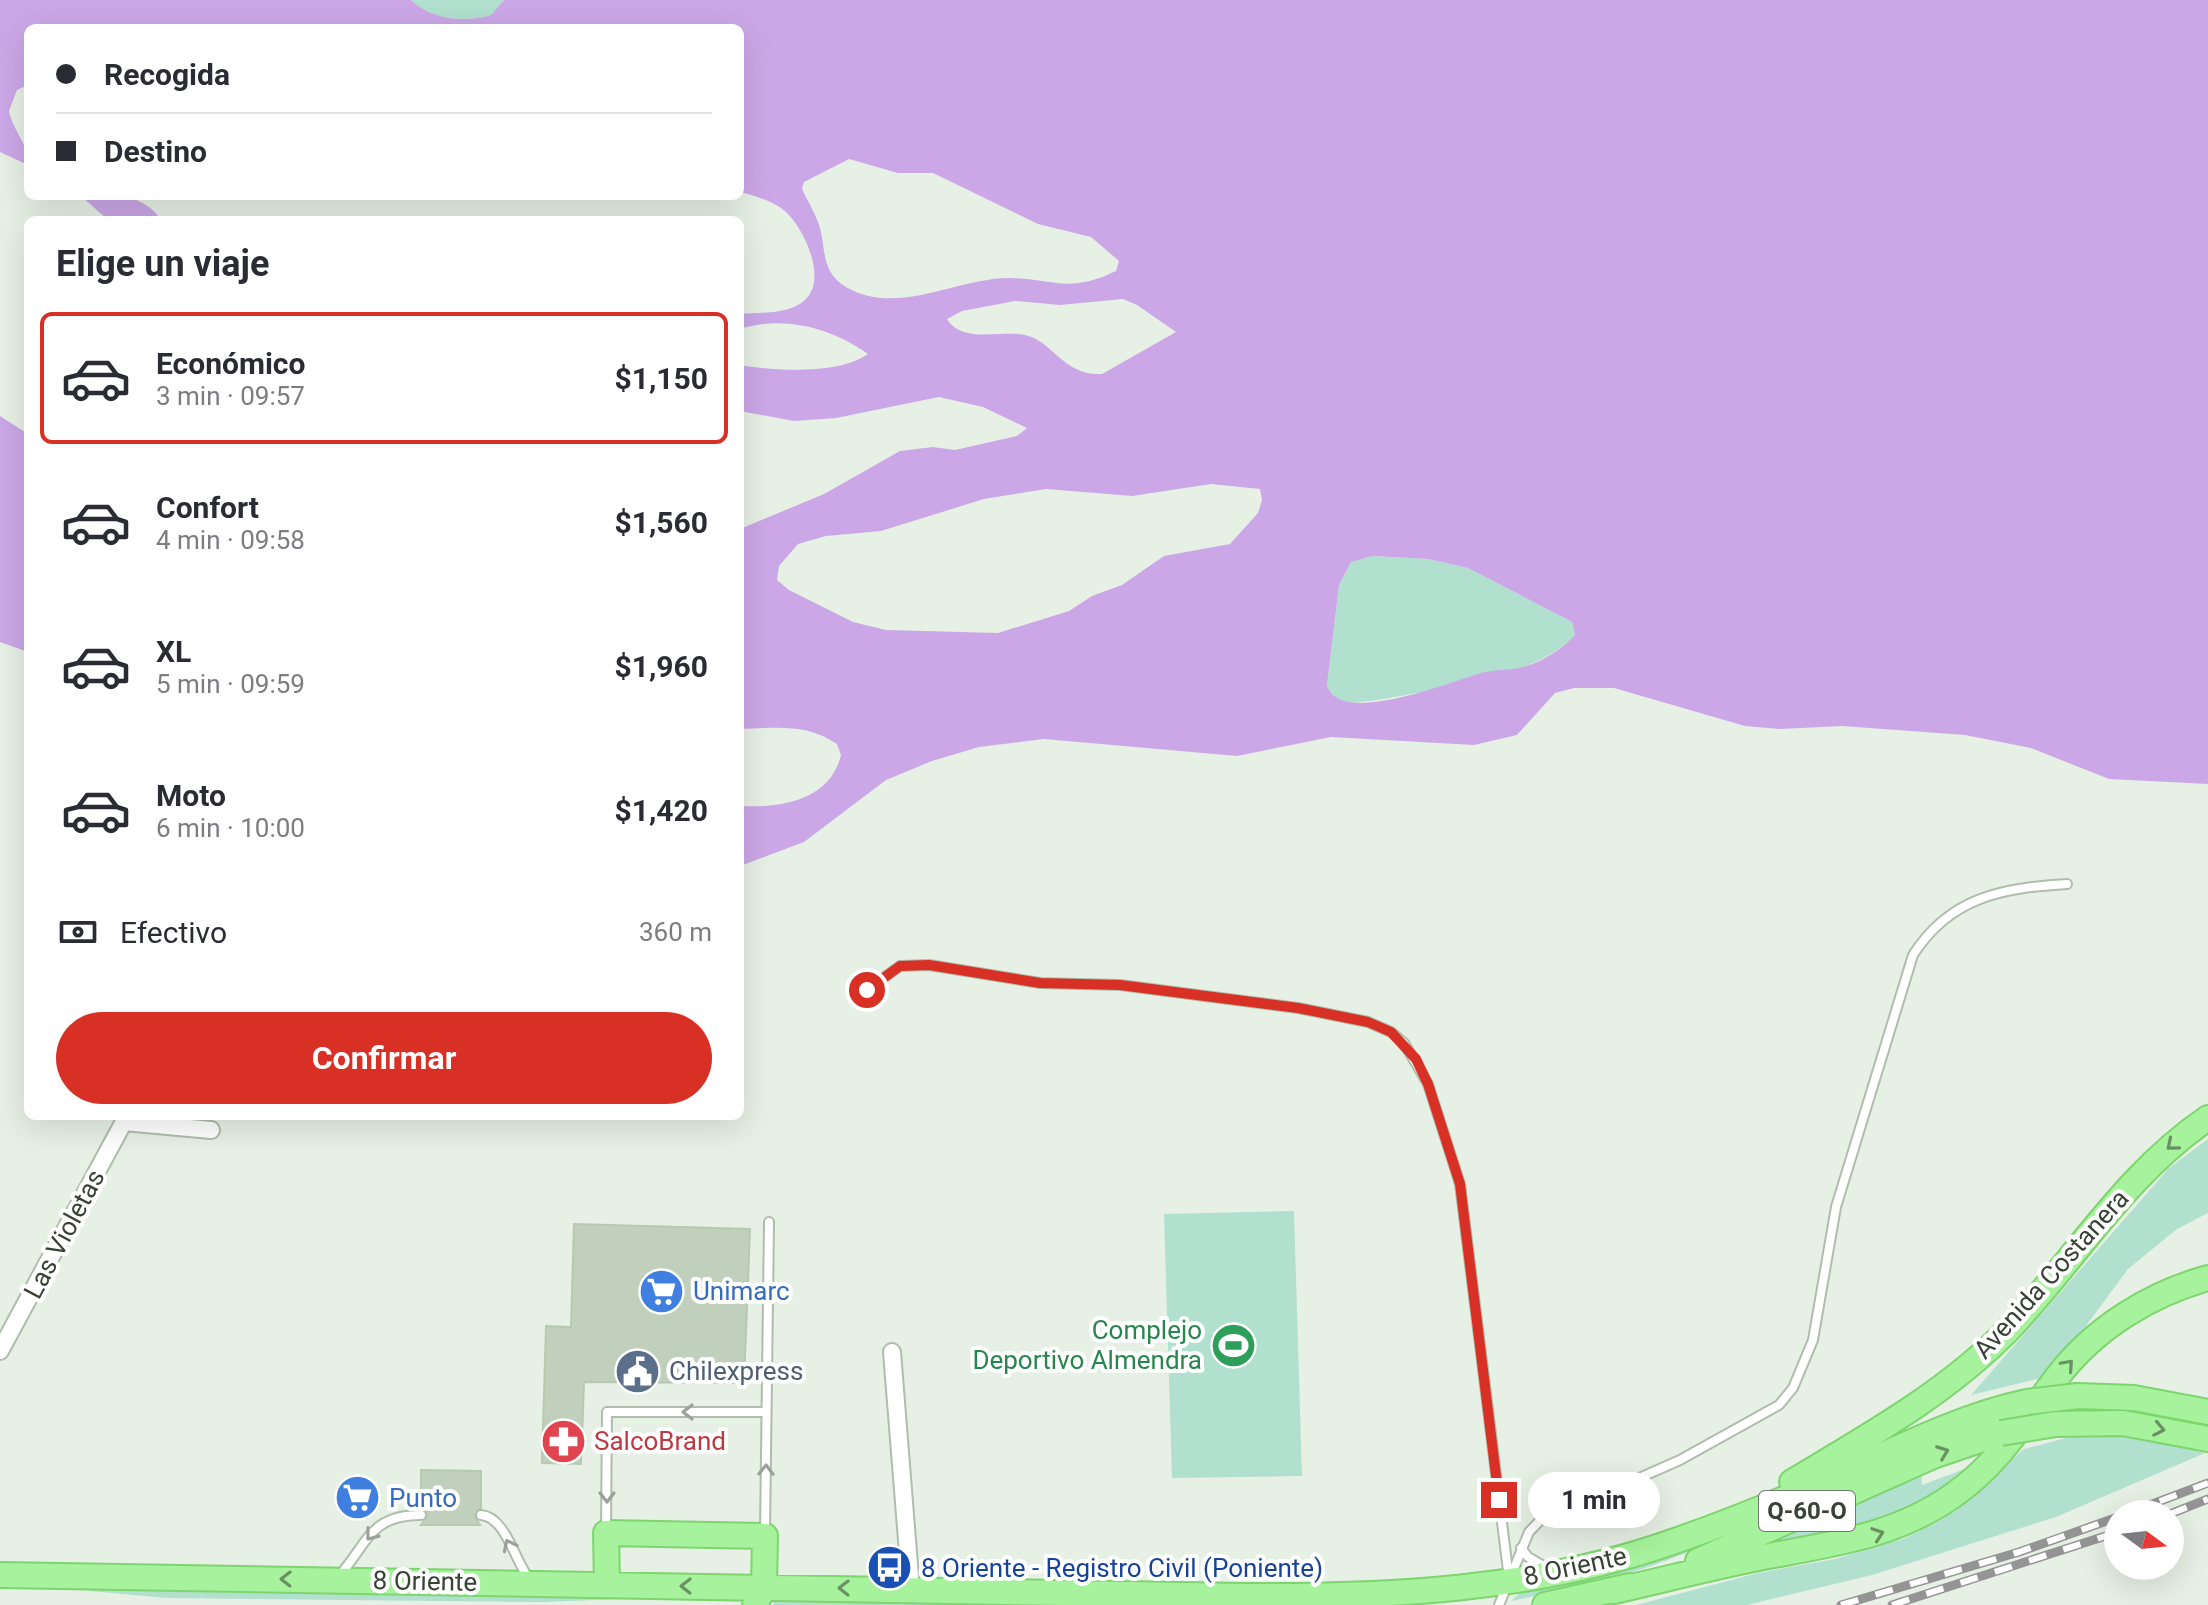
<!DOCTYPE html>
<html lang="es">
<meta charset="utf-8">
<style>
body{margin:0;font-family:Roboto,sans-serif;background:#f7f7f7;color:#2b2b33;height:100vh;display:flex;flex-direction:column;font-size:30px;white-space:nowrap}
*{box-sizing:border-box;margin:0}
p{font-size:26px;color:#7c7c81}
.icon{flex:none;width:44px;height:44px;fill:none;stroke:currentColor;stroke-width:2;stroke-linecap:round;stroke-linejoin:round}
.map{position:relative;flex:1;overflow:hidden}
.sheet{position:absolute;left:24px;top:216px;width:720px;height:904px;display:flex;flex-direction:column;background:#fff;border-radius:12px;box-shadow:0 8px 32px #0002}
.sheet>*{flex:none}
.top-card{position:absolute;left:24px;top:24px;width:720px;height:176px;border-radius:12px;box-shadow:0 8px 32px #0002;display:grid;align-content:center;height:176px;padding:0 32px;background:#fff}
.needle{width:52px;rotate:105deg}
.tools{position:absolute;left:2104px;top:1500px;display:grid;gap:16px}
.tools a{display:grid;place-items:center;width:80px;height:80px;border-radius:50%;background:#fff;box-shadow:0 8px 32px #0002;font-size:40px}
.end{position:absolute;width:36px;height:36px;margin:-18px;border:10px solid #d93025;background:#fff;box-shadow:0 0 0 4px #fff}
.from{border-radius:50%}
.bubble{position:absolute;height:56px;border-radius:28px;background:#fff;box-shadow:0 8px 32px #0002;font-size:26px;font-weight:700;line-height:56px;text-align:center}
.top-card b{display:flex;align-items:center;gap:28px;height:76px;font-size:30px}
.top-card b+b{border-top:2px solid #e1e1e2}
.top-card i{width:20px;height:20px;background:#2b2b33}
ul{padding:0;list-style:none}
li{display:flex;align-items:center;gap:24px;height:132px;margin:0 16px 12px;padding:0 16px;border:4px solid transparent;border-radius:12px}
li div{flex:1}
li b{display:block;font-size:30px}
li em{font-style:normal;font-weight:700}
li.selected{border-color:#d93025}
li>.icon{width:72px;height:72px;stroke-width:1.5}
h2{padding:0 32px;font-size:36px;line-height:96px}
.pay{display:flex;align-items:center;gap:20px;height:88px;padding:0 32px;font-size:30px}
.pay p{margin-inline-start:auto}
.primary-button{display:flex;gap:16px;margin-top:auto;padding:16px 32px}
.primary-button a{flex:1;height:92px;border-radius:48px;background:#d93025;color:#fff;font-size:32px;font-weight:700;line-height:92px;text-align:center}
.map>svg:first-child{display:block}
.green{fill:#b2e0ce}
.water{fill:#cba7e7;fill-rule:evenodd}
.building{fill:#c1d0bc;stroke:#b6cab0;stroke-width:2}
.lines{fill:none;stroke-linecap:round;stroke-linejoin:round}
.service-casing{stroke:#afbdac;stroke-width:12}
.minor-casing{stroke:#afbdac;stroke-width:20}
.primary-casing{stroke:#7dd56e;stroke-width:28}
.service{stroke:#fff;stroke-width:8}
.minor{stroke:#fff;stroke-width:16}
.primary{stroke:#a7f29c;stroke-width:24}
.rail-casing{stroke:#949494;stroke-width:9}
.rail{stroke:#fff;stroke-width:6;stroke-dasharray:18;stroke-linecap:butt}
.primary-bridge-casing{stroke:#7dd56e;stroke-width:28;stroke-linecap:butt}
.primary-bridge{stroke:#a7f29c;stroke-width:24}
.oneway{stroke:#6a9163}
.oneway2{stroke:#9ca09a}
.route{stroke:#d93025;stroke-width:10}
.labels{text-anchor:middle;stroke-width:8;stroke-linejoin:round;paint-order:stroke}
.shield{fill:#fff;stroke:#747b72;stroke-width:2}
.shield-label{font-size:24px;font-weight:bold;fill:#384235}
.street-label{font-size:26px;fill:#384235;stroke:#fff}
.shop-label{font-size:26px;fill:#366cbe;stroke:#fff;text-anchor:start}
.leisure-label{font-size:26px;fill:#27864d;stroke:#fff;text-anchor:end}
.service-label{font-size:26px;fill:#4e5e75;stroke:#fff;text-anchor:start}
.health-label{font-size:26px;fill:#be3a42;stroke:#fff;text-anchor:start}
.transit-label{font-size:26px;fill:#164399;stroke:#fff;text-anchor:start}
</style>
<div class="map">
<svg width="2208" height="1605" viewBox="0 0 2208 1605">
<rect width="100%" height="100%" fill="#e7f0e5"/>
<path class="green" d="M411,0h93l-12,15c-28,8 -60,5 -81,-15z
M1373,556l55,3 40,9 104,54 3,13c-13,14 -29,22 -46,30 -20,9 -169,43 -186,37 -9,-3 -14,-8 -16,-17l12,-100 12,-23z
M2208,1139v74l-31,16 -49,40 -79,107 -78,19 198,-227z
M1294,1211l8,265 -130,2 -8,-264z
M2123,1431l82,22 -149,64 -184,58 -125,30h-111l122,-32 77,-14 70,-21 36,-18 83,-71 49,-13z
M1970,1467l-41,30 -51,26 -108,21 151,-74 1,15z
M1734,1529c-70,40 -144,56 -223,72l12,-11z
M86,1586l646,9 -190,7 -376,-4 -76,-7z
M774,1599l346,6h-347z"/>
<path class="water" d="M0,0h411c21,20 54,23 80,15l13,-15h1704v784l-99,-5 -78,-31 -66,-13 -123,-9 -62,3 -35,-3 -131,-38h-40l-19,5 -38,42 -43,10 -143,-8 -94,19 -193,-17 -65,8 -47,14 -46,19 -82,62 -64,24v-60c40,2 90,-5 101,-51l-4,-11c-31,-21 -61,-16 -97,-15v-200l84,-35 76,-43 33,-4 22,3 62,-14 10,-8 -44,-21 -44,-10 -103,21 -42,3 -54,-10v-46c34,6 98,10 128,-11 -36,-26 -85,-39 -128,-25v-15c20,-2 49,1 65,-14 23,-21 -1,-72 -20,-89 -13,-10 -29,-15 -45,-19v-164h-712v57l-11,5 -8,21c5,22 19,31 19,54l-28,-13zM849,159l49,14h35l105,51 53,13 28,24 -3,10c-48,23 -60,8 -107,7 -53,0 -112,39 -163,9 -27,-16 -19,-41 -28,-65 -4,-11 -11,-22 -16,-33l2,-7zM1123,299l14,6 39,27 -74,42c-39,2 -49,-33 -77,-39 -23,-5 -63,9 -78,-16l15,-8 53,-10 45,4zM1211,484l49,5 2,11 -4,13 -28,31 -66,12 -42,29 -30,11 -23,15 -71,22 -112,-3 -33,-8 -64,-32 -12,-10 2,-14 19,-22 28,-8 55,-5 103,-32 62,-10 86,7zM1373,556l55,3 40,9 104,54 3,13c-13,14 -33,27 -52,32 -14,4 -29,2 -42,6 -29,8 -142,55 -154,12l12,-100 12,-23z
M81,196c30,0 61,-5 80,24h-53z
M0,416l28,18v218l-28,-10z"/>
<path class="building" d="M574,1224l176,5 -6,154 -160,-1 -3,82 -39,-1 4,-137 25,1z
M421,1470l60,1v37l-7,8 6,9h-59l7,-10 -7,-7z
M358,1482l14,6 -14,27 -13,-7z"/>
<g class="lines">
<defs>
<path id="service" d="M867,990l33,-24 29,-1 111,18 80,2 178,23 70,14 23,10 13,11 24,41 32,100 49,395
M481,1515c25,2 34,47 49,65
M606,1531l1,-119h159
M765,1533l4,-311
M1521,1548l7,9 19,11
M338,1577c30,-33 31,-62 83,-62
M1499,1605l30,-73 26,-27 82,-26 43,-19 99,-55 14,-17 20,-48 23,-133 77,-252c37,-58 89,-67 154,-71"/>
<path id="minor" d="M124,1122l87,8
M0,1351l127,-235
M892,1352l19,238"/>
<path id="primary" d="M2078,1396l56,2 74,14
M2056,1424l67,-1 85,16
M1792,1482c75,-45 153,-88 215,-151 68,-71 118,-157 201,-213
M1698,1561l235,-105 68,-23
M0,1575l1245,21c143,1 291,-6 427,-54 61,-21 121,-46 180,-73 57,-26 114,-54 175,-67
M607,1585l-1,-52 159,3 -1,51 -9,18
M1614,1591c53,-12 106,-26 160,-36 65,-12 126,-21 181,-61 45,-32 70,-75 103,-118 37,-48 92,-82 150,-98
M1545,1605l85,-19"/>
</defs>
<use href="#service" class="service-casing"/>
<use href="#minor" class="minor-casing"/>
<use href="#primary" class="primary-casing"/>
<use href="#service" class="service"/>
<use href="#minor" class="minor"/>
<use href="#primary" class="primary"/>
<defs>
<path id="rail" d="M2126,1514l82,-31
M2170,1514l38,-15
M1841,1605l178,-53 99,-35
M1892,1605l226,-73"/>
</defs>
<use href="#rail" class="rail-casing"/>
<use href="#rail" class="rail"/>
<defs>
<path id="primary-bridge" d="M2027,1402l51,-6
M2001,1433l55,-9"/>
</defs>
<use href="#primary-bridge" class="primary-bridge-casing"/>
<use href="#primary-bridge" class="primary-bridge"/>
</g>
<defs><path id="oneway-chevron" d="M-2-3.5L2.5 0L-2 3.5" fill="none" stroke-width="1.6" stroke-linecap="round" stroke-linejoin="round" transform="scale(2)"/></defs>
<g class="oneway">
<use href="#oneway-chevron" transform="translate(2172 1145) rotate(140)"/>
<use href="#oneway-chevron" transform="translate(2068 1365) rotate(-48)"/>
<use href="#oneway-chevron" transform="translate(2159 1429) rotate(11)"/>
<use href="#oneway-chevron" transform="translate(1943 1452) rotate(-21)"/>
<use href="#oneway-chevron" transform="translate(1878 1534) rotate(-19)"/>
<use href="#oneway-chevron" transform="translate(286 1579) rotate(-179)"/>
<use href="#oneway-chevron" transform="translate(686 1586) rotate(-179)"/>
<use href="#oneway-chevron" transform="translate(844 1588) rotate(-179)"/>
</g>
<g class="oneway2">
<use href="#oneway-chevron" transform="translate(688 1412) rotate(-180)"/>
<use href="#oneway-chevron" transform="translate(766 1470) rotate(-89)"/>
<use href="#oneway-chevron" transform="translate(607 1497) rotate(90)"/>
<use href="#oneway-chevron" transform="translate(371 1535) rotate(128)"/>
<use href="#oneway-chevron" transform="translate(509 1545) rotate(-116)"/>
</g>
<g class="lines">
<path class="route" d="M867,990l33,-24 29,-1 111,18 80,2 178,23 70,14 23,10 25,27 12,25 32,100 39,316"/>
</g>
<defs>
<symbol id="supermarket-disc" viewBox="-11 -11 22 22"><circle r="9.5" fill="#3f7fe0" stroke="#fff"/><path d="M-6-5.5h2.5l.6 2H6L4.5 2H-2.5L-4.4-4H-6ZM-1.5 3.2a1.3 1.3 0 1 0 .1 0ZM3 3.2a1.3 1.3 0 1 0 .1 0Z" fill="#fff"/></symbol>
<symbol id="stadium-disc" viewBox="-11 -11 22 22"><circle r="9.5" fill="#2e9e5b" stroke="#fff"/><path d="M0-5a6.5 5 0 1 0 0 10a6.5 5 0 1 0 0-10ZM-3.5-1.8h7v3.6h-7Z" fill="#fff"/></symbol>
<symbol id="civic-disc" viewBox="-11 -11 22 22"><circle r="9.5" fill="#5c6f8a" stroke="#fff"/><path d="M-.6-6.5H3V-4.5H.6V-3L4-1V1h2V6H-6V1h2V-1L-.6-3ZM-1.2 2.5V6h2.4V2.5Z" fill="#fff"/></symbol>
<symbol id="pharmacy-disc" viewBox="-11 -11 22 22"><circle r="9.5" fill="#e0444e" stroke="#fff"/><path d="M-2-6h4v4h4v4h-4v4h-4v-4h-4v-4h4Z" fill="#fff"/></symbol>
<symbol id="bus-disc" viewBox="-11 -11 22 22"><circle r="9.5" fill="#1a4fb4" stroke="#fff"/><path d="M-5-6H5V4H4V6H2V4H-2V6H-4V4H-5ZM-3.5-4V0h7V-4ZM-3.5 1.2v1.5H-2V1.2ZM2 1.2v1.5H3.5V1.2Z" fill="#fff"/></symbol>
</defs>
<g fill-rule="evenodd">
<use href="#supermarket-disc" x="636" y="1266" width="51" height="51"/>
<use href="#stadium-disc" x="1208" y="1320" width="51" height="51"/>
<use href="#civic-disc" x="612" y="1346" width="51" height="51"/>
<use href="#pharmacy-disc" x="538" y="1416" width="51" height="51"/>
<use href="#supermarket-disc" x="332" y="1472" width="51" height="51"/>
<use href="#bus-disc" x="864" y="1542" width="51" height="51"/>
</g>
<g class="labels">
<rect class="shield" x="1759" y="1491" width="96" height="40" rx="6"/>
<g class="shield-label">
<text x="1807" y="1519">Q-60-O</text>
</g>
<g class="street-label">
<text transform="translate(64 1234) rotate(-62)" y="9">Las Violetas</text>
<text transform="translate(2051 1274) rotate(-48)" y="9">Avenida Costanera</text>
<text transform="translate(1575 1566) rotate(-12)" y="9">8 Oriente</text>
<text transform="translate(425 1581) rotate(1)" y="9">8 Oriente</text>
</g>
<g class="shop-label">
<text x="693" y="1300">Unimarc</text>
<text x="389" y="1507">Punto</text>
</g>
<g class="leisure-label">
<text x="1202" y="1339">Complejo<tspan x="1202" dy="30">Deportivo Almendra</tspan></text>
</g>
<g class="service-label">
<text x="669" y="1380">Chilexpress</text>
</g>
<g class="health-label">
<text x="594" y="1450">SalcoBrand</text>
</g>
<g class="transit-label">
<text x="921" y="1577">8 Oriente - Registro Civil (Poniente)</text>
</g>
</g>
</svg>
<div class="tools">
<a><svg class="needle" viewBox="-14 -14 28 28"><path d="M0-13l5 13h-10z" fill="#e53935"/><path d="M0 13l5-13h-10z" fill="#7c7c81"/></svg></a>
</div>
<i class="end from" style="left:867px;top:990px"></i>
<i class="end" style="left:1499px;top:1500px"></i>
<div class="bubble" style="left:1528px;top:1472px;width:132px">1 min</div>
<div class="top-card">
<b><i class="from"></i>Recogida</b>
<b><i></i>Destino</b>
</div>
<section class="sheet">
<h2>Elige un viaje</h2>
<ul>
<li class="selected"><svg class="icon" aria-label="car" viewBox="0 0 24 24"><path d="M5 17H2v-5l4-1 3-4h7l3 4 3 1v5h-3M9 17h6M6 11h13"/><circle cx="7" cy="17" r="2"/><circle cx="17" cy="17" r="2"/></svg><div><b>Económico</b><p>3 min · 09:57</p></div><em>$1,150</em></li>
<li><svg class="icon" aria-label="car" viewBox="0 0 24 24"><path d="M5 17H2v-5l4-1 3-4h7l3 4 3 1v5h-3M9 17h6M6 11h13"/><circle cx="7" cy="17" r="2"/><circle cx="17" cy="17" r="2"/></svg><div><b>Confort</b><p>4 min · 09:58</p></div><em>$1,560</em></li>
<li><svg class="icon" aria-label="car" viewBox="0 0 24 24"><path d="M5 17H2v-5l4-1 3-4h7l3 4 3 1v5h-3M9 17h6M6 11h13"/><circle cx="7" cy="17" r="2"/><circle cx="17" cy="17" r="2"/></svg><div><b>XL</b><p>5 min · 09:59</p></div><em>$1,960</em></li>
<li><svg class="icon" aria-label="car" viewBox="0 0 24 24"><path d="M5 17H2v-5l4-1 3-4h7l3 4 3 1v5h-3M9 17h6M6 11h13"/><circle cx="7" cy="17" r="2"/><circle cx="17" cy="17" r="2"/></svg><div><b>Moto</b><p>6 min · 10:00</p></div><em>$1,420</em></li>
</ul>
<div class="pay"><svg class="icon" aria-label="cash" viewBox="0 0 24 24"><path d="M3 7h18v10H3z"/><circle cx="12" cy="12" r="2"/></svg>Efectivo<p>360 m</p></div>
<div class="primary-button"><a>Confirmar</a></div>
</section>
</div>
